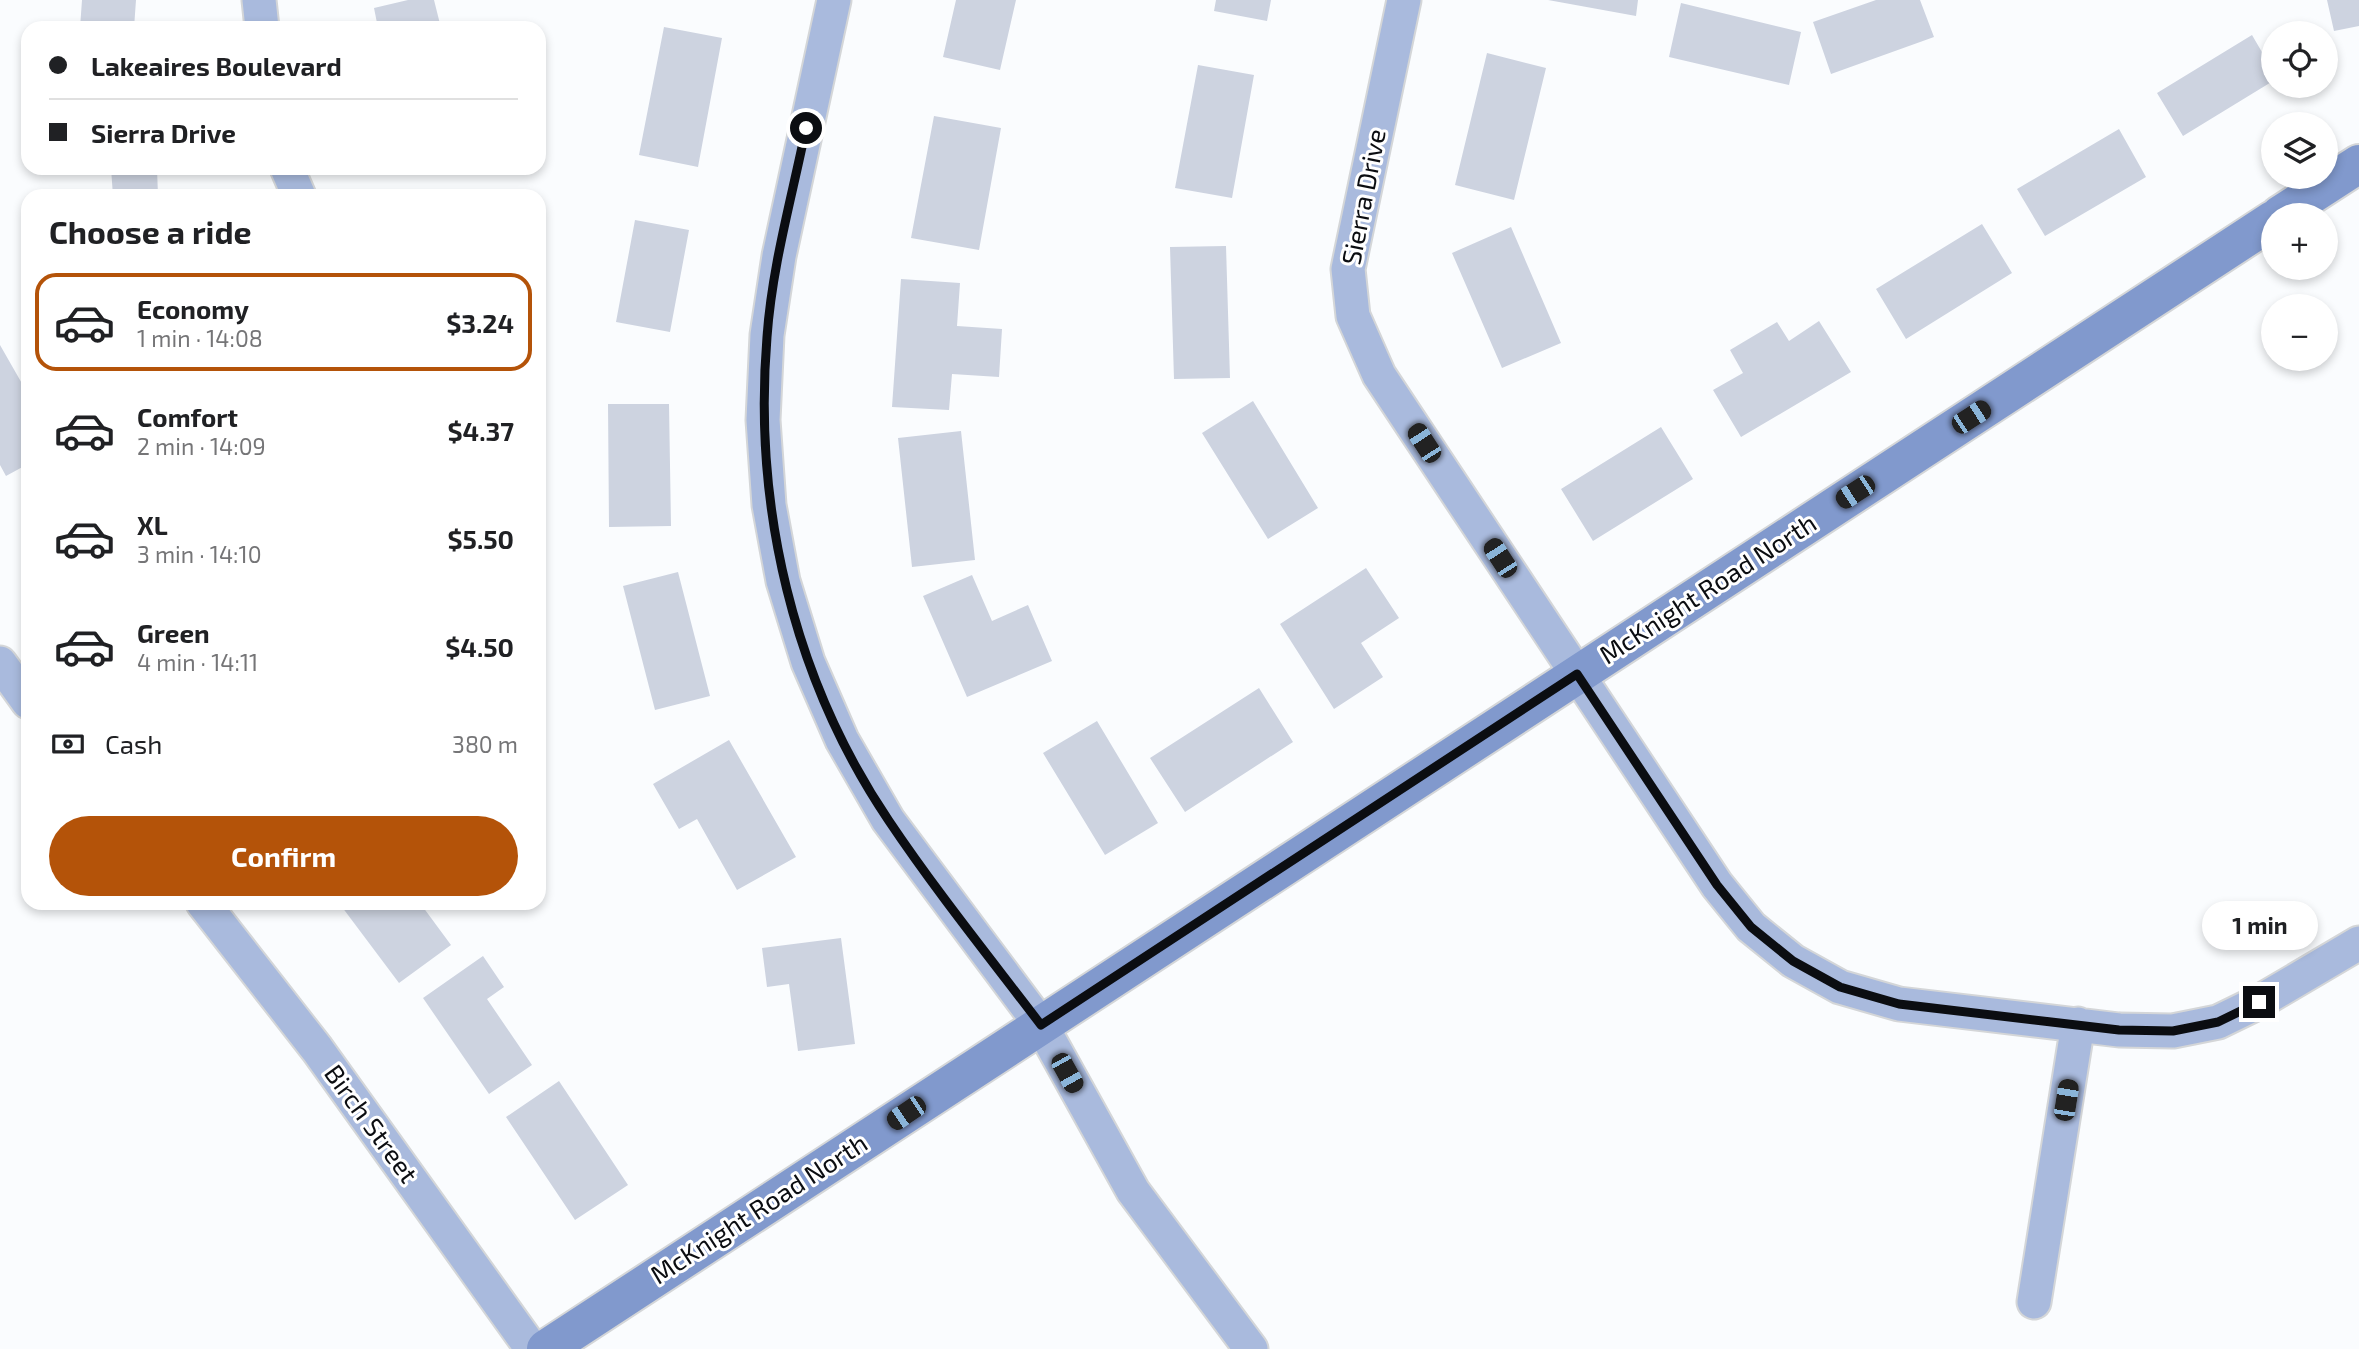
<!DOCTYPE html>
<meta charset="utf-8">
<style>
body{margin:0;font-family:"Exo 2",sans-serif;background:#f2f2f2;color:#202124;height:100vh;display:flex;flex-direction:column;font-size:26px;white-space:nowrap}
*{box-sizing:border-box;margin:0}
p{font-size:23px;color:#757577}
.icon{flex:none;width:38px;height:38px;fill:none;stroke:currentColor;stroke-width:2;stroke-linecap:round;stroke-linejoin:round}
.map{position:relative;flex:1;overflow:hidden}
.sheet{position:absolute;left:21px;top:189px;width:525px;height:721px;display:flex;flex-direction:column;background:#fff;border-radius:21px;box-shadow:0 4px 10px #0003}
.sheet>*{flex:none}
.hud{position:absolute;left:21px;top:21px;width:525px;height:154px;border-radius:21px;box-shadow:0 4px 10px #0003;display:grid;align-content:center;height:154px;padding:0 28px;background:#fff}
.buttons{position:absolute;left:2261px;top:21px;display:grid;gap:14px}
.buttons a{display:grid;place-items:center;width:77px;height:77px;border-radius:50%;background:#fff;box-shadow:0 4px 10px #0003;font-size:35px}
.end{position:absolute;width:32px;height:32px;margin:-16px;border:9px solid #0b0d11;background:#fff;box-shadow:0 0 0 4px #fff}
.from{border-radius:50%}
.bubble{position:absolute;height:49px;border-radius:24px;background:#fff;box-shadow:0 4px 10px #0003;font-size:23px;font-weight:700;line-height:49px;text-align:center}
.car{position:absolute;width:21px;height:42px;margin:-21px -10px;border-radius:9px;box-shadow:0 0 5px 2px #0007;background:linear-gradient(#222 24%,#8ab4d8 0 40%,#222 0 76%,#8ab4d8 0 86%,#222 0)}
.hud b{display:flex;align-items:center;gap:24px;height:66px;font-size:26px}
.hud b+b{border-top:2px solid #e0e0e0}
.hud i{width:18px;height:18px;background:#202124}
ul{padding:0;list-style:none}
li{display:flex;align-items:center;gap:21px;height:98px;margin:0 14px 10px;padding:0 14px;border:4px solid transparent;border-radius:21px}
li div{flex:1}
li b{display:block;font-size:26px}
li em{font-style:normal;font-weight:700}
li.selected{border-color:#b45309}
li>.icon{width:63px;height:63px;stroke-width:1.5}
h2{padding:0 28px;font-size:32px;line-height:84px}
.pay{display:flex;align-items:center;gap:18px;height:77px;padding:0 28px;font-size:26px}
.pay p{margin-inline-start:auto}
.button{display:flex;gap:14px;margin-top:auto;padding:14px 28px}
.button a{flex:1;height:80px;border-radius:42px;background:#b45309;color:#fff;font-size:28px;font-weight:700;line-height:80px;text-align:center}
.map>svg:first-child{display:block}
.building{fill:#cdd3e0}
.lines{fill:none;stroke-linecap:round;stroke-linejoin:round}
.street-casing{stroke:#d4d6d8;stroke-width:37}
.secondary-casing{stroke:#d4d6d8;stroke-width:42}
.street{stroke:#a9badd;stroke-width:33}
.secondary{stroke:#8199cd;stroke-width:38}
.route{stroke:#0b0d11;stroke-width:9}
.labels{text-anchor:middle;stroke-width:6;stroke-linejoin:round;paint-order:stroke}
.street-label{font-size:26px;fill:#0b0d11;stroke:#fff}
</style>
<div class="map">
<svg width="2359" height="1349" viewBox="0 0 2359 1349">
<rect width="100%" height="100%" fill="#fafcfe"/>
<path class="building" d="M82,0h54l-2,28h-54z
M408,0h26l7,28h-63l-4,-20z
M956,0h60l-16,70 -57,-13z
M1216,0h55l-4,21 -53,-10z
M1548,0h90l-2,16z
M1876,0h44l14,37 -103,37 -18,-52z
M2327,0h32v26l-25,5z
M1681,3l120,29 -12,53 -120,-28z
M664,27l58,11 -24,129 -59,-12z
M2252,35l21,36v10l-90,55 -26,-43z
M1487,53l59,15 -32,132 -59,-15z
M1198,65l56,10 -22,123 -57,-10z
M934,116l67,12 -22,122 -68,-12z
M2119,129l27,48 -101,59 -28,-47z
M111,168h46l1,28h-45z
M635,220l54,10 -19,102 -54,-10z
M1982,224l30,49 -106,66 -30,-50z
M1511,227l50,116 -59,25 -50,-115z
M1226,246l4,132 -56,1 -4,-132z
M901,279l59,4 -3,43 45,3 -3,48 -47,-3 -3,36 -57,-3z
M1819,321l32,51 -110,65 -28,-47 30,-17 -13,-23 47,-28 12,19z
M0,345l28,49v70l-22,12 -6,-11z
M1253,401l65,107 -50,31 -66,-106z
M608,404h61l2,122 -62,1z
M1661,427l32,52 -100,62 -32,-52z
M961,431l14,129 -63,7 -14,-129z
M1366,568l33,50 -38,25 22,34 -49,32 -54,-85z
M678,572l32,124 -55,14 -32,-124z
M972,575l20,46 36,-16 24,56 -85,36 -44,-101z
M1259,688l34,54 -108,70 -35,-54z
M1097,721l61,102 -53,32 -62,-102z
M729,740l67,117 -59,33 -40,-71 -18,10 -26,-45z
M339,903h81l31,42 -52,38z
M841,938l14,106 -57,7 -9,-67 -22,3 -5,-39z
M483,956l21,31 -17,12 45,66 -43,29 -66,-96z
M559,1081l69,104 -53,35 -69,-103z"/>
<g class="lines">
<defs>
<path id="street" d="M259,0l3,28
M834,0l-55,256 -12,79 -4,85 6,85 14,76 25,81 34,78 46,80 153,205 92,166 118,158
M1404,0l-56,269 5,47 26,59 338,510 34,42 42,34 47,26 59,17 220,26 54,1 45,-9 41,-20 100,-59
M287,168l12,28
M0,663l28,39
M203,903l114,146 215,300
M2034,1302l44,-278"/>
<path id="secondary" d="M2280,215l79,-51
M546,1349l1727,-1129"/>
</defs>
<use href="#street" class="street-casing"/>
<use href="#secondary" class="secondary-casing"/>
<use href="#street" class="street"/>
<use href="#secondary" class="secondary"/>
</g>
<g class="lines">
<path class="route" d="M806,128c-14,69 -34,138 -39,209 -14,169 26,342 122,484 47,70 101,137 152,204l536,-351 140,211 34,42 42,34 47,26 59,17 220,26 54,1 45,-9 41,-20"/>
</g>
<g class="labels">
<g class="street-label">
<text transform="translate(1364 197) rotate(-79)" y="9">Sierra Drive</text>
<text transform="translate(1708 589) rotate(-33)" y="9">McKnight Road North</text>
<text transform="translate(371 1124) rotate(54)" y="9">Birch Street</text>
<text transform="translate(759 1209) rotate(-33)" y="9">McKnight Road North</text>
</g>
</g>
</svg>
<div class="buttons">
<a><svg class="icon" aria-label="locate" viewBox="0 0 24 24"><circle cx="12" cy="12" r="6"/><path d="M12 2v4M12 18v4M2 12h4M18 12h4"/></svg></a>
<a><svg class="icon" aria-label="layers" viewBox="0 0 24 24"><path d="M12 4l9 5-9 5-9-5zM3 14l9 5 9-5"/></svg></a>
<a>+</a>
<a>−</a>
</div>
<i class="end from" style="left:806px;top:128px"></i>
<i class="end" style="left:2259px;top:1002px"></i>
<div class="bubble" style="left:2202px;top:901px;width:116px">1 min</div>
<i class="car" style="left:1971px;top:417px;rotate:57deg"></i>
<i class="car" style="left:1424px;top:443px;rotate:327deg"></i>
<i class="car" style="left:1855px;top:492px;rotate:237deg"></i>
<i class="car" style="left:1500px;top:558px;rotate:327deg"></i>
<i class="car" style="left:1067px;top:1073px;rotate:151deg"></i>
<i class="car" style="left:2066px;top:1100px;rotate:9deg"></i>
<i class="car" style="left:906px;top:1113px;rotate:236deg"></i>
<div class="hud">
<b><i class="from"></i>Lakeaires Boulevard</b>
<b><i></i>Sierra Drive</b>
</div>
<section class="sheet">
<h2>Choose a ride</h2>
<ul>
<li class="selected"><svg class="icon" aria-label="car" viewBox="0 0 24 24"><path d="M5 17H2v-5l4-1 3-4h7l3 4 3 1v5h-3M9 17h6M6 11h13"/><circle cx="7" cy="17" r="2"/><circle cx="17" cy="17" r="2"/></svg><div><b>Economy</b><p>1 min · 14:08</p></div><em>$3.24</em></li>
<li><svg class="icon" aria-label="car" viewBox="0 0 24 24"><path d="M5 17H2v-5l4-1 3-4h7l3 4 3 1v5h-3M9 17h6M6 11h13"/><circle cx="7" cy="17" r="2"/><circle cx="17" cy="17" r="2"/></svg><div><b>Comfort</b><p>2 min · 14:09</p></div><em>$4.37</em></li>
<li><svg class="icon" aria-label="car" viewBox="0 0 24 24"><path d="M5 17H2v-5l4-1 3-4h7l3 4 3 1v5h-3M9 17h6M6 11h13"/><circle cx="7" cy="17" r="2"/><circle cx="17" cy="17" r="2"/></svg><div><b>XL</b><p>3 min · 14:10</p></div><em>$5.50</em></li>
<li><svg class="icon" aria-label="car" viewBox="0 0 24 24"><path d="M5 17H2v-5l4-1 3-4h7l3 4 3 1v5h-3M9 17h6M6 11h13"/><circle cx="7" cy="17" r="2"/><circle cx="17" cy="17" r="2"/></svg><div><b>Green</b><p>4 min · 14:11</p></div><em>$4.50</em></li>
</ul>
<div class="pay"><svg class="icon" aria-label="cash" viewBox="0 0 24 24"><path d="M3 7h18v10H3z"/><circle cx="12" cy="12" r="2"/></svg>Cash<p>380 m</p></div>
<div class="button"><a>Confirm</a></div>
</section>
</div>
